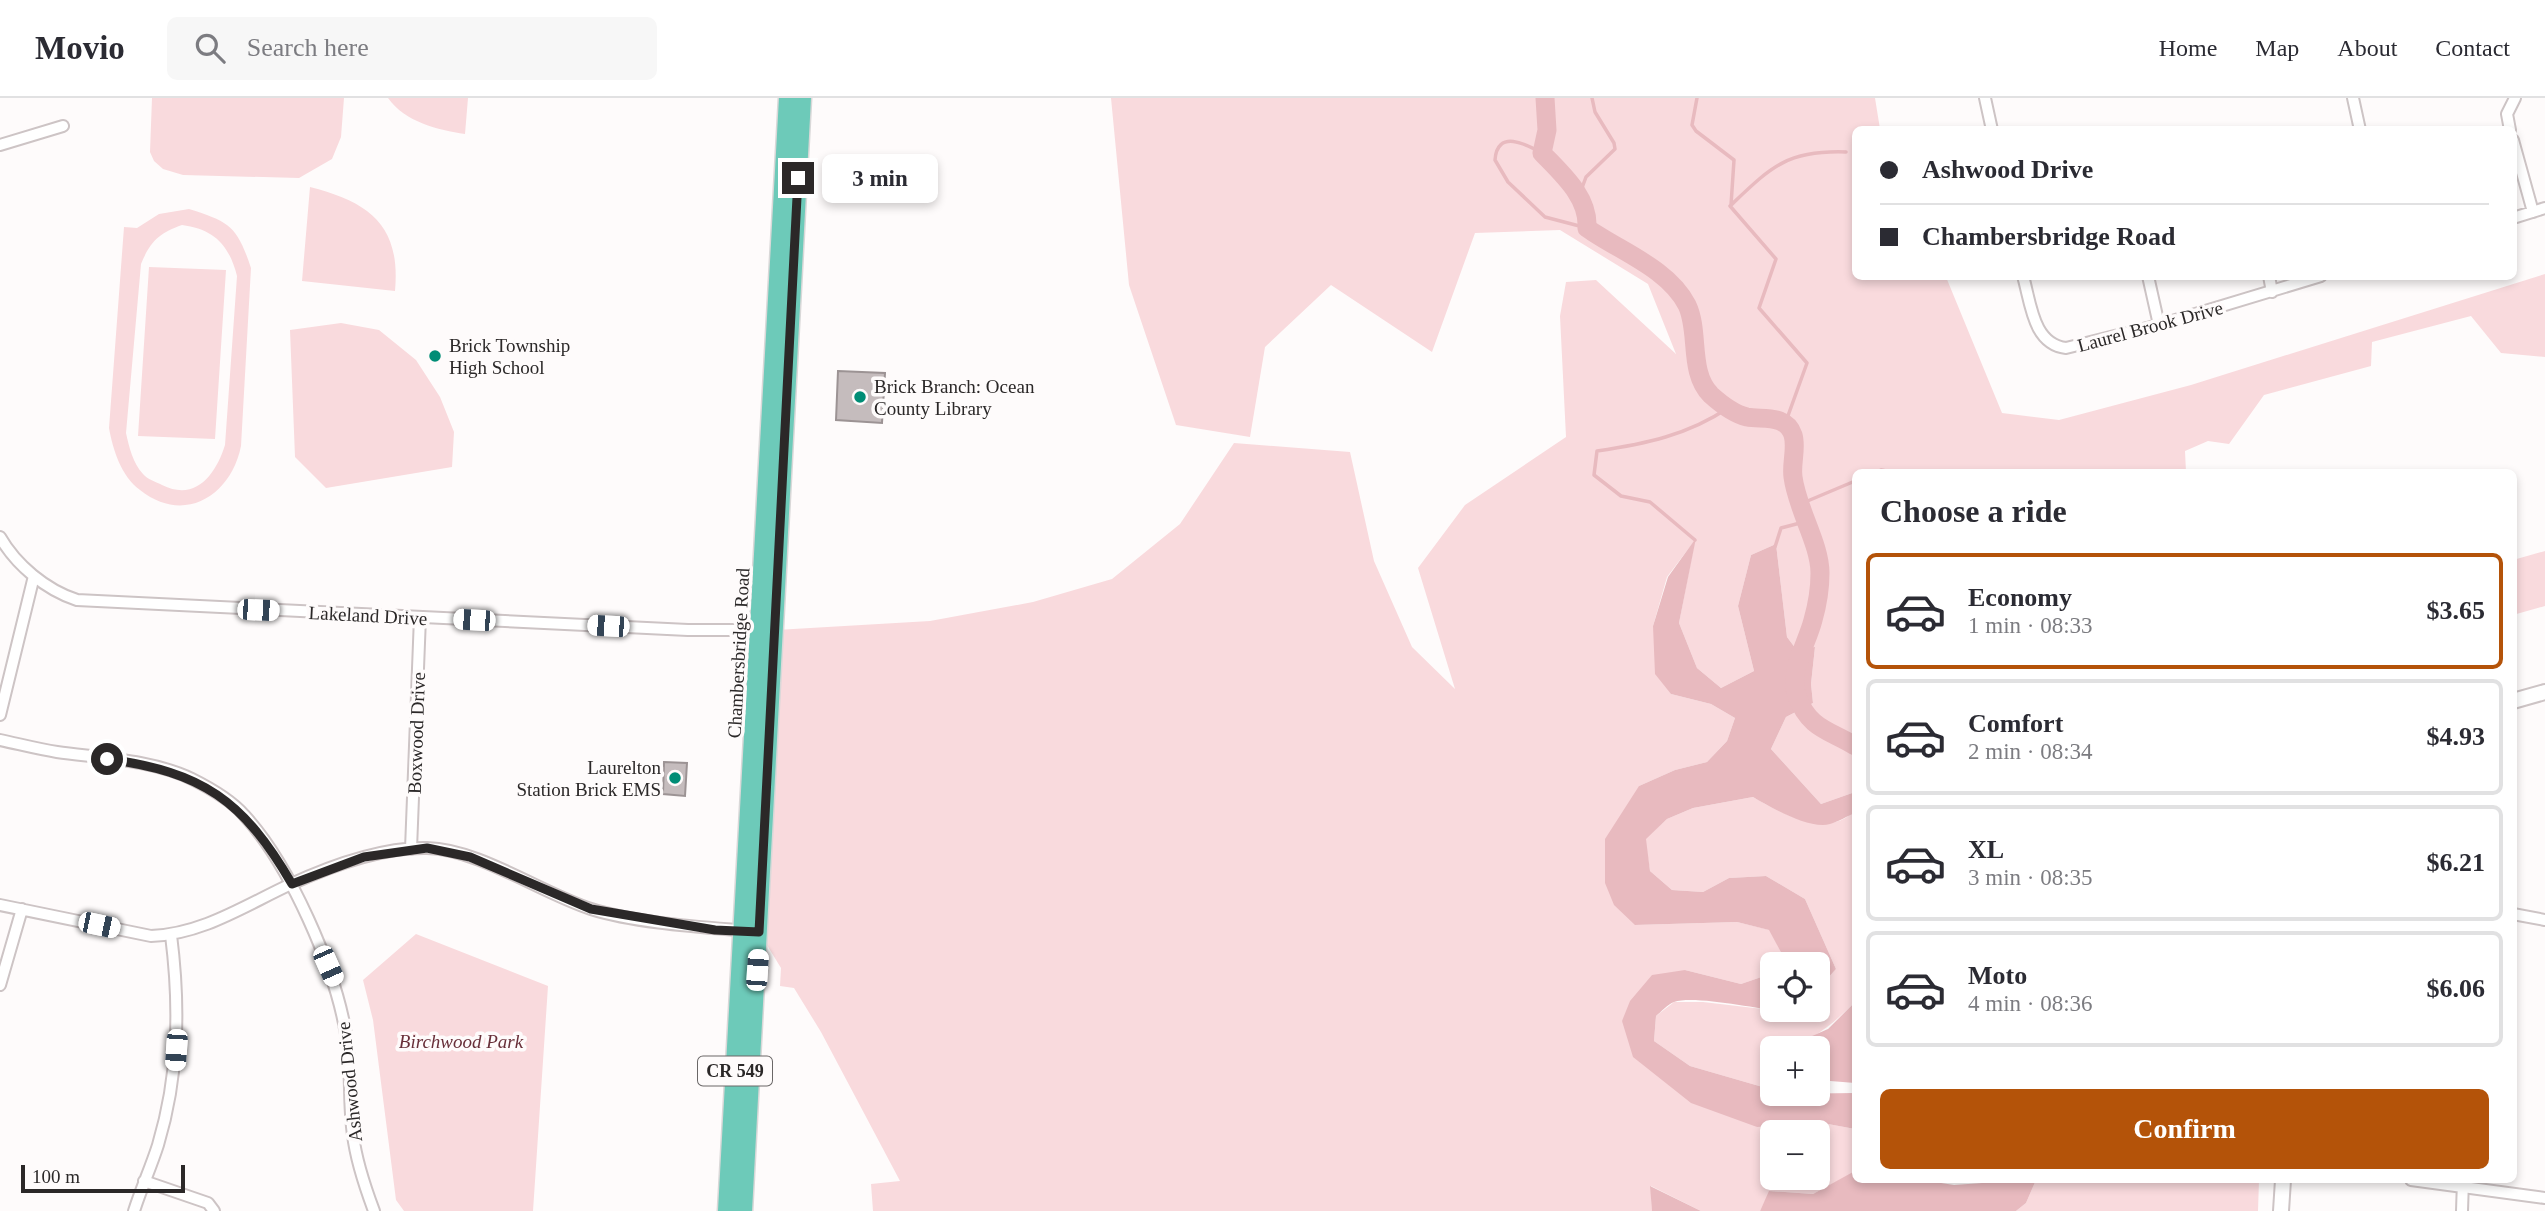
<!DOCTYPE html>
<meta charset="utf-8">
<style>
body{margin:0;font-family:"Times New Roman",serif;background:#f7f7f7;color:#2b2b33;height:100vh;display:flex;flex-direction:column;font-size:26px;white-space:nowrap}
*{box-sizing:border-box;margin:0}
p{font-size:23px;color:#7c7c81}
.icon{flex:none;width:38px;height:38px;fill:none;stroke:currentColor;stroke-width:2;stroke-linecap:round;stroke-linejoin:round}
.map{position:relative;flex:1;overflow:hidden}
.side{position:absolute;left:1852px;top:371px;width:665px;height:714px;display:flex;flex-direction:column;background:#fff;border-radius:10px;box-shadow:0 4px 10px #0003}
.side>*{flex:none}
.guide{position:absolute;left:1852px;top:28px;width:665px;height:154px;border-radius:10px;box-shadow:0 4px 10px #0003;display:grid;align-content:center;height:154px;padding:0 28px;background:#fff}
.tools{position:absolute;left:1760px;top:854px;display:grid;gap:14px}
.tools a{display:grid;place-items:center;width:70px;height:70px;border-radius:10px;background:#fff;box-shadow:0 4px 10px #0003;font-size:35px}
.scale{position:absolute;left:21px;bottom:18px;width:164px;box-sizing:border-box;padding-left:7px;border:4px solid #2b2828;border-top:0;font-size:19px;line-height:24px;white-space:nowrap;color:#2b2828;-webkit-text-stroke:5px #fefbfb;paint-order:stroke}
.end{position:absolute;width:32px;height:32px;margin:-16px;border:9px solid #2b2828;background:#fff;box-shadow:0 0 0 4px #fff}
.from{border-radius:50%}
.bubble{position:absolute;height:49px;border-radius:10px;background:#fff;box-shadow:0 4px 10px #0003;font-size:23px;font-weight:600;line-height:49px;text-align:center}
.car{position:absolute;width:21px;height:42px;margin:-21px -10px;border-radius:9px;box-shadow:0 0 5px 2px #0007;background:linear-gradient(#fff 24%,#345 0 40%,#fff 0 76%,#345 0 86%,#fff 0)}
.guide b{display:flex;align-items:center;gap:24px;height:66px;font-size:26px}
.guide b+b{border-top:2px solid #e1e1e2}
.guide i{width:18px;height:18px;background:#2b2b33}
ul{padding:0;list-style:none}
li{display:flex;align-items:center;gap:21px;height:116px;margin:0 14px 10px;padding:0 14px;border:4px solid #e1e1e2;border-radius:10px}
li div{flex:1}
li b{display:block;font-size:26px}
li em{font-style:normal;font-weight:600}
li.current{border-color:#b45309}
li>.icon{width:63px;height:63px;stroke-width:1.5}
h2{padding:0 28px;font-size:32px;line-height:84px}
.action{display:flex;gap:14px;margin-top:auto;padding:14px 28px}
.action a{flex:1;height:80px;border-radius:10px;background:#b45309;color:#fff;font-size:28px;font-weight:600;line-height:80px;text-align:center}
header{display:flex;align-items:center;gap:42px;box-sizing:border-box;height:98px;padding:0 35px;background:#fff;border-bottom:2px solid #e1e1e2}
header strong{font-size:33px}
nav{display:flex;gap:38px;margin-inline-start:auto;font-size:24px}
.search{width:490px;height:63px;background:#f7f7f7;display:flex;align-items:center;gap:18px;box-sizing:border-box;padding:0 24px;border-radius:10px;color:#7c7c81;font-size:26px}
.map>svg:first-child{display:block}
.green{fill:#f9dadd;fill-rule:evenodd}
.water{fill:#e8babf}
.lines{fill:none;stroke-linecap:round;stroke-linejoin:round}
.stream{stroke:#e8babf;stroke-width:3.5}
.river{stroke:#e8babf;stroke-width:19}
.building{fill:#c5bcbd;stroke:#9c9394;stroke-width:2}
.minor-casing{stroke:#cdc4c5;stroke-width:14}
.tertiary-casing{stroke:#cdc4c5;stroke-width:18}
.primary-casing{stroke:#d9d8d8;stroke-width:21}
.minor{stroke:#fff;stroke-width:10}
.tertiary{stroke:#fff;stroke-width:14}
.primary{stroke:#6dcab9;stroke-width:18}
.route{stroke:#2b2828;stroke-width:9}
.poi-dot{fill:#008d76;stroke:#fefbfb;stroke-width:2.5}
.labels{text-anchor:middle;stroke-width:7;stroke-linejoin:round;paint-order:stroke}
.shield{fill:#fefbfb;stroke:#6a6767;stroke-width:2}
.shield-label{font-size:18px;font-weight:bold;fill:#2b2828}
.street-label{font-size:19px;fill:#2b2828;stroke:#fefbfb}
.poi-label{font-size:19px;fill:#2b2828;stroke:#fefbfb;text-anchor:start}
.park-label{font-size:19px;font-style:italic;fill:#682f39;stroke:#fefbfb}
</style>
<header>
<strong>Movio</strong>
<div class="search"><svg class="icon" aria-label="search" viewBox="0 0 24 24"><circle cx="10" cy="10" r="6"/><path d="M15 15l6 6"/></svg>Search here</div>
<nav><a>Home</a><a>Map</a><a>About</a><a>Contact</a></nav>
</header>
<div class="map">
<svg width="2545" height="1113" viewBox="0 0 2545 1113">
<rect width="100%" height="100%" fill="#fefbfb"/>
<path class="green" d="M152,0h192l-3,39 -9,22 -33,19 -116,-3 -20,-6 -9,-8 -4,-9z
M388,0h80l-3,36c-27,-4 -60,-12 -77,-36z
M1111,0h764l5,31 -25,1v146l91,1 56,136 57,7 132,-35 354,-111v83l-44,-4 -30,-37 -99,26 -1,24 -107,29 -35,49 -21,-3 -23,10 1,21h-331v320l-34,12 -50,-55 15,-32 27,-14 -2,-19 4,-37 -19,2 -9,-12 -11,-93 -25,11 -13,51 16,65 -33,17 -24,-20 -18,-45 16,-83 -28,37 -14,49 18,68 40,10 24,14 -8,23 -20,21 -32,8 -36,16 -4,139 102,-3 33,8 13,26 -4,8h-6v9l-32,11 -56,-14 -63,51 135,106 71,-3 27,5v43l-42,22 -43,-3 -10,20h-59l-50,-25 1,25h-779l-2,-27 29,-3 -79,-149 -27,-44 -14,-2 1,-18 -22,-36 17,-302 154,-9 103,-19 79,-23 68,-55 54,-81 116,9 24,109 38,86 43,42 -37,-121 47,-63 101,-68 -6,-121 6,-34 30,-2 80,74 -28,-70 -88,-54 -85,3 -43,119 -101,-67 -66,62 -15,90 -74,-12 -47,-140zM1773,1034h45v46h-45z
M310,89c59,15 91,38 85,104l-93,-10z
M189,111c41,13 48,17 62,59l-10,178c-10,50 -57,79 -101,44 -19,-14 -27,-40 -31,-62l15,-201 13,1 22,-14zM182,127c31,4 47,19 55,51l-12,169c-9,29 -29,57 -63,40 -6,-3 -15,-6 -19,-11 -10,-11 -14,-27 -17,-41l15,-169c9,-22 18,-31 41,-39z
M149,169l77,3 -11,169 -77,-3z
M341,225l38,7 37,30 24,37 14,35 -2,35 -126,21 -31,-31 -5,-127z
M2545,453v55l-32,9v-55z
M1753,699c28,16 75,43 102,13v192c-22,22 -49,46 -82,46v42l-83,-24 -36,-25 2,-25 18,-14h29l78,9 37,-1v-21l18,-20 -31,-70 -39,-23 -37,2 -26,14 -31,-2 -22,-19 -5,-32 22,-20 26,-11z
M416,836l132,52 -15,225h-129l-8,-11 -23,-180 -10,-40z
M2036,1082h223l-1,31h-242l10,-8z"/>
<path class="water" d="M1696,440l-17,85 18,45 24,20 33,-17 -16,-65 13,-51 25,-11 11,93 9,12 19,-2 -4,37 2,19 -27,14 -15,32 50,55 34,-12v21c-8,3 -17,9 -25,11 -20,6 -60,-17 -77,-27l-60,11 -26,11 -21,20 4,32 22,19 31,2 26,-14 37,-2 39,23 31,70 -18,20v-25h-39l4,-8 -14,-26 -32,-8 -102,3 -21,-20 -9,-22v-44l34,-53 36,-16 32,-8 20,-21 8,-23 -24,-14 -40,-10 -16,-20 -2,-48 15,-49z
M1685,872l56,14 32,-11v37h10l-2,1c-25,-2 -86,-16 -107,-9 -6,2 -13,10 -18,14l-2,25 36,25 83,24v4l82,-1v36l-27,-5 -71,3 -66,-24 -58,-46 -11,-36 8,-20 22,-26z
M1855,904v81l-37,-3v-32h-33l43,-19z
M1853,1074l2,8h67l32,5 42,-3 1,-2h39l-10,23 -10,8h-256l9,-20 44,3z
M1650,1088l51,25h-49z"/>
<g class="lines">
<path class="stream" d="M1697,0l-5,27 4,6 38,29 -3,45
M1542,55c-16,-9 -45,-24 -47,7l13,22 37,35 42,11
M1579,98l7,-19 29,-28 -1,-6 -19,-31 -3,-14
M1785,326l22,-61 -48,-55 17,-49 -46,-53c41,-39 57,-56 116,-54
M1876,374l5,-2 11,2
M1798,407l57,-24
M1695,442l-45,-38 -29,-6 -27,-21 3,-24c48,-7 91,-16 131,-43
M1775,449l6,-19 23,-6"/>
<path class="river" d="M1545,0l2,32 -5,23c20,21 47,44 45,75 32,23 81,40 100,77 13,27 1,67 24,90 10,9 23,19 36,22 16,3 39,-3 46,18 4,13 -2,28 0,42 4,32 27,67 27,96 0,15 -3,33 -7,47 -6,24 -25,52 -16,76 12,33 32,34 58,50"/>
</g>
<path class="building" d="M838,273l47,2 -3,50 -46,-3z
M664,664l23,1 -2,33 -22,-2z"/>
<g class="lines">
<defs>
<path id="minor" d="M1985,0l7,32
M2353,0l7,32
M2510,32l-3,-16 8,-16
M2513,42l20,72
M0,47l63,-19
M2513,120l32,-10
M2023,178c8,28 10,68 43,72l93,-23 162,-49
M2148,178l11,49
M2269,178l3,16
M0,439c16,28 46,53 77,63l611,30h73
M0,617l34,-139
M0,642c19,4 38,9 57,12 43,6 96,8 135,27 18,9 39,21 52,36 46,50 91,153 102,219 6,33 2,67 7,101 3,25 12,52 21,76
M411,751l9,-232
M0,807l151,31c51,-2 93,-30 138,-51 41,-19 92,-38 138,-37 52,1 114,45 164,61 44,14 110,18 157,22
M2513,816l32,6
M0,887l22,-76
M2411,1082l134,18
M144,1083l64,22 6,8
M134,1113c7,-22 17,-44 24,-66 21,-70 22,-139 13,-210
M2462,1113l1,-31"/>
<path id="tertiary" d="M2513,603l32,-9
M2281,1113l2,-31"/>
<path id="primary" d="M727,1113l61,-1113
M743,1113l59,-1113"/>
</defs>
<use href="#minor" class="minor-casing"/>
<use href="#tertiary" class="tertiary-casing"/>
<use href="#primary" class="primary-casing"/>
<use href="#minor" class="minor"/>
<use href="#tertiary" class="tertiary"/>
<use href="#primary" class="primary"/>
</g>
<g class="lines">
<path class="route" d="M107,661c96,13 136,41 185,125l72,-27 63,-9 43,9 121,52 124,21 44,2 39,-754"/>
</g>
<g class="poi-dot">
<circle cx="435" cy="258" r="7"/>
<circle cx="860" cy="299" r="7"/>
<circle cx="675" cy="680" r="7"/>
</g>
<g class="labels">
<rect class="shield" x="698" y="958.5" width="74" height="29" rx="5"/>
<g class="shield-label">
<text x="735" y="979">CR 549</text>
</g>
<g class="street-label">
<text transform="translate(2150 228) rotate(-15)" y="7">Laurel Brook Drive</text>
<text transform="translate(368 517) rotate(3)" y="7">Lakeland Drive</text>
<text transform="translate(738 555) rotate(-87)" y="7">Chambersbridge Road</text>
<text transform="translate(416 635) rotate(-88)" y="7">Boxwood Drive</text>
<text transform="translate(349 984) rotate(-96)" y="7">Ashwood Drive</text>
</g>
<g class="poi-label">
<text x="449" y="254">Brick Township<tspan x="449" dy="22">High School</tspan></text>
<text x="874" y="295">Brick Branch: Ocean<tspan x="874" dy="22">County Library</tspan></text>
<text x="661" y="676" text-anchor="end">Laurelton<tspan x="661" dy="22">Station Brick EMS</tspan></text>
</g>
<g class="park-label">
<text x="461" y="950">Birchwood Park</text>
</g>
</g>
</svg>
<div class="tools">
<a><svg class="icon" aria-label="locate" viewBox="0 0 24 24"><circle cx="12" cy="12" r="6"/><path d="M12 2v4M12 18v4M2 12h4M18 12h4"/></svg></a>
<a>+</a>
<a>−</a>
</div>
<div class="scale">100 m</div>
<i class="end from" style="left:107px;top:661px"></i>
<i class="end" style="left:798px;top:80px"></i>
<div class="bubble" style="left:822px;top:56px;width:116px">3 min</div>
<i class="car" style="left:258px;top:512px;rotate:92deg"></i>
<i class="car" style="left:474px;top:522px;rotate:273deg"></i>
<i class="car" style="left:608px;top:528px;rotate:273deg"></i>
<i class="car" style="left:99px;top:827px;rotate:102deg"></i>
<i class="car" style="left:328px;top:868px;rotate:156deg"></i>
<i class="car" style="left:757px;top:872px;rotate:4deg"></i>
<i class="car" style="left:176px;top:952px;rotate:184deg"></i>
<div class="guide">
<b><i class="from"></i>Ashwood Drive</b>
<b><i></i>Chambersbridge Road</b>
</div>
<section class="side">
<h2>Choose a ride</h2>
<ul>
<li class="current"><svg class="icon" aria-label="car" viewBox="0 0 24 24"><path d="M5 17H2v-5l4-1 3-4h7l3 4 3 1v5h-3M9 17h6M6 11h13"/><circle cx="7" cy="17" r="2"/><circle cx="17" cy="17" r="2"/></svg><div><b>Economy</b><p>1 min · 08:33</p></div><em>$3.65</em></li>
<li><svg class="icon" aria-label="car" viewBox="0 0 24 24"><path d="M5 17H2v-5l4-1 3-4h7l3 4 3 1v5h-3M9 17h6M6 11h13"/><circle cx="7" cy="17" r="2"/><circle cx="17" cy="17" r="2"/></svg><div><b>Comfort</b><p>2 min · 08:34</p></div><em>$4.93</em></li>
<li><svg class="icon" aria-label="car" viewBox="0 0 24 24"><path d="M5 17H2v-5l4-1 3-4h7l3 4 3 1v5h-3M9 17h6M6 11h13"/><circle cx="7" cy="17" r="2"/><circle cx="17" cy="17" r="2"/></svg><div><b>XL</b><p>3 min · 08:35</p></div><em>$6.21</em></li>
<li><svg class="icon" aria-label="car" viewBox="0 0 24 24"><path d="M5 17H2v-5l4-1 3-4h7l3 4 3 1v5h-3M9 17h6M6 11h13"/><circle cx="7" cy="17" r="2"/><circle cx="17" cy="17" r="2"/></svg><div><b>Moto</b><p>4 min · 08:36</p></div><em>$6.06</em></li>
</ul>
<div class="action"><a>Confirm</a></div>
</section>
</div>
